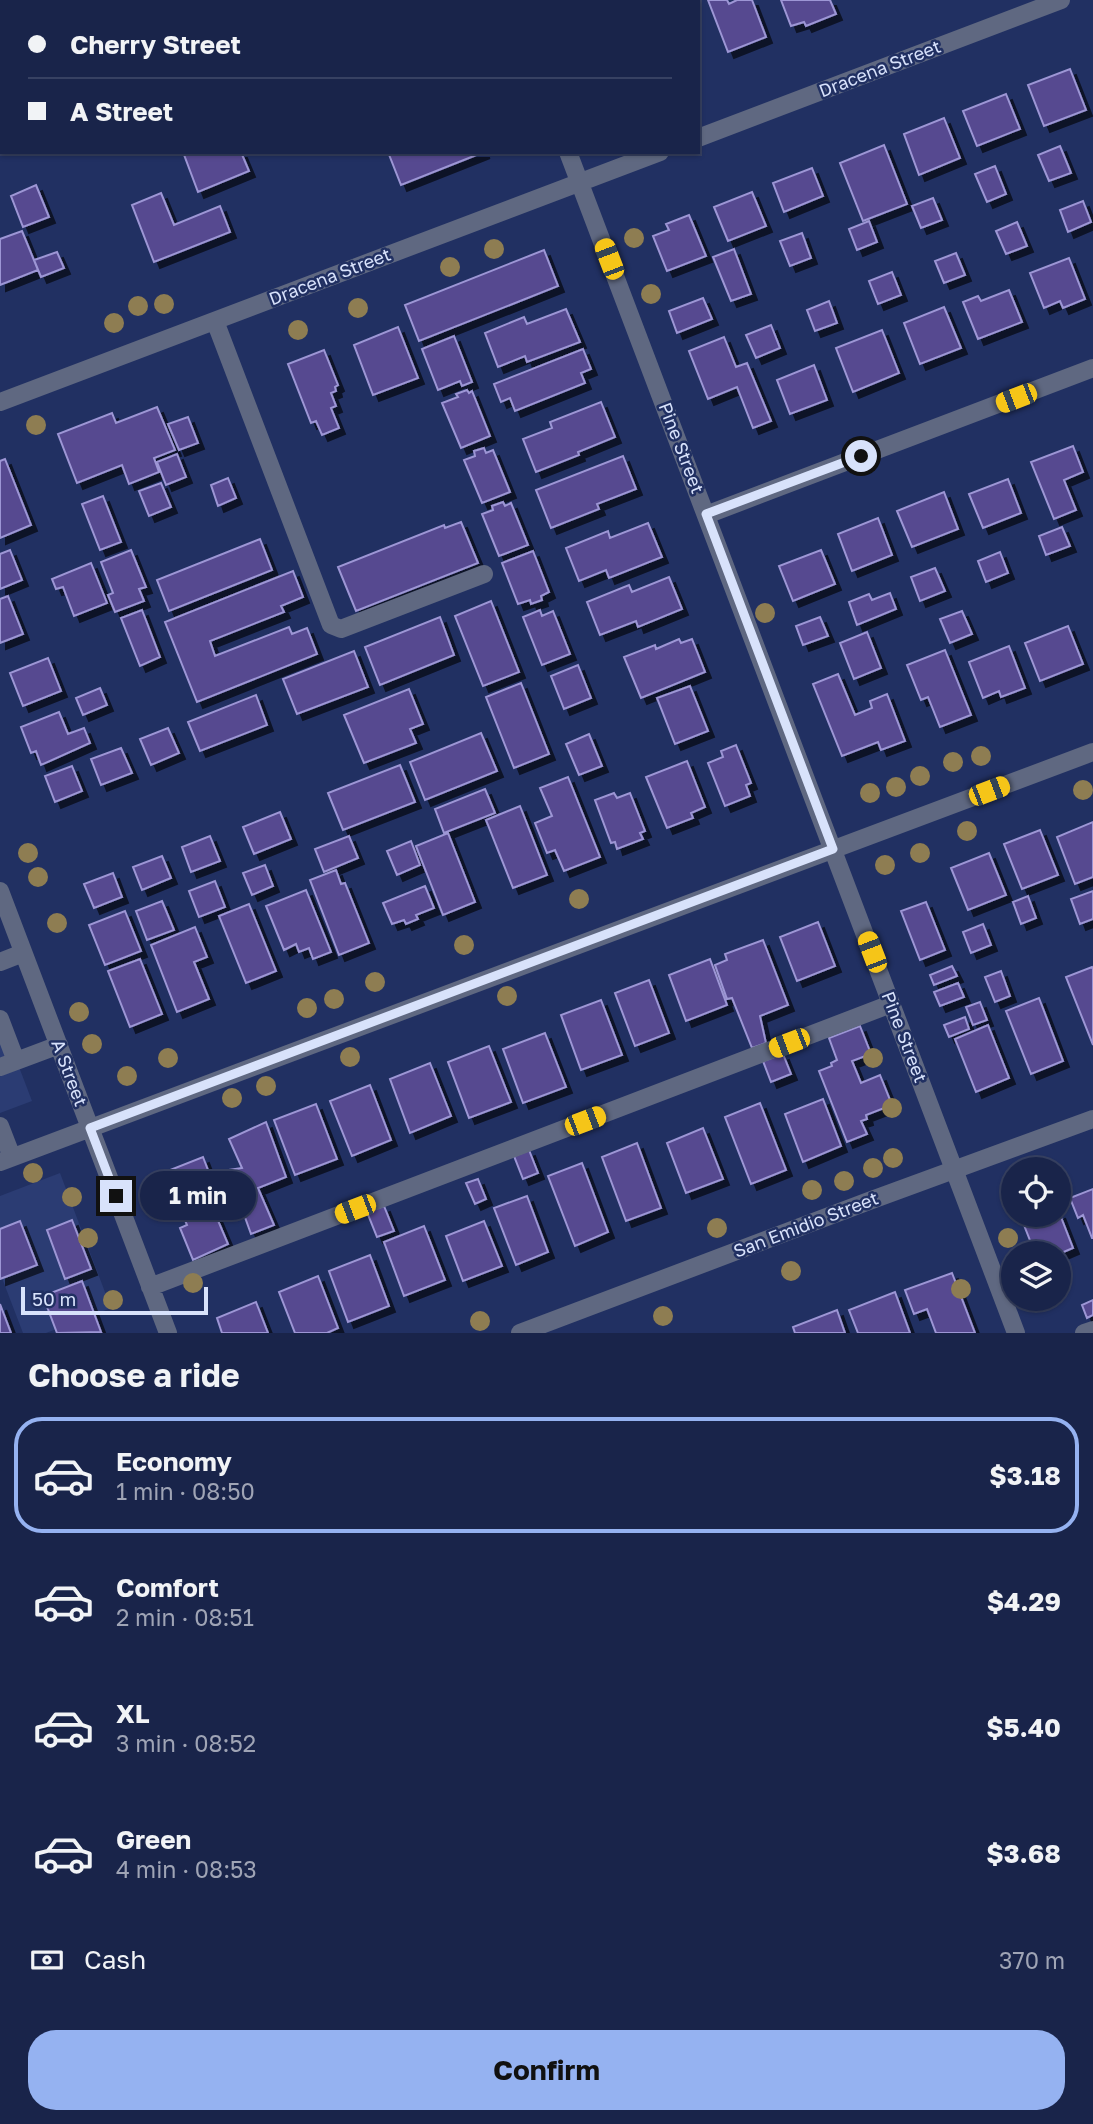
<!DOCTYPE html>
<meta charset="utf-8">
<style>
body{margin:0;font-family:"Golos Text",sans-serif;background:#222c51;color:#f1f3f6;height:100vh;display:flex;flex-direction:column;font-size:26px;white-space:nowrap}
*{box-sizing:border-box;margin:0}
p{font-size:23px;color:#9fa4b5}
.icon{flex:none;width:38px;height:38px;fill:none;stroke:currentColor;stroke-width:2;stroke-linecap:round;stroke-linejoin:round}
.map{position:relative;height:1333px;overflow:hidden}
.details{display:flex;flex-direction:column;background:#19244a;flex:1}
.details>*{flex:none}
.guide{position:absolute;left:0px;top:0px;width:700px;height:154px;box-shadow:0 2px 5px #0004,0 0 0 2px #374162;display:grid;align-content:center;height:154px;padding:0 28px;background:#19244a}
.controls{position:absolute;left:1001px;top:1157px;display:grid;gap:14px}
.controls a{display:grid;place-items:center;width:70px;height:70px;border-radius:50%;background:#19244a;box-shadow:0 2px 5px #0004,0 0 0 2px #374162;font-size:35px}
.scale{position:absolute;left:21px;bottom:18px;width:187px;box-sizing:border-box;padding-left:7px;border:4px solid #d8e2fb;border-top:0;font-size:19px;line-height:24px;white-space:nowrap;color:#d8e2fb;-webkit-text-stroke:5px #213062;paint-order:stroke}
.end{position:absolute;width:32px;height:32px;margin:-16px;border:9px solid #d8e2fb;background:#111;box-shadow:0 0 0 4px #111}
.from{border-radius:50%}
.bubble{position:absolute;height:49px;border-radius:24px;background:#19244a;box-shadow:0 2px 5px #0004,0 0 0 2px #374162;font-size:23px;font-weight:700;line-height:49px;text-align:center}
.car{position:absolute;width:21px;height:42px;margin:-21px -10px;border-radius:9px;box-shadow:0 0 5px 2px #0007;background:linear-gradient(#f5c518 24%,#345 0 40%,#f5c518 0 76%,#345 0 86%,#f5c518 0)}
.guide b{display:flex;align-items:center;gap:24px;height:66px;font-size:26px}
.guide b+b{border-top:2px solid #374162}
.guide i{width:18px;height:18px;background:#f1f3f6}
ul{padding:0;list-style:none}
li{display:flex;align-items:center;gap:21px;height:116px;margin:0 14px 10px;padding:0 14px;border:4px solid transparent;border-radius:28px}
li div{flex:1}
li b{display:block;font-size:26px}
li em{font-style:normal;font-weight:700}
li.selected{border-color:#95b2f1}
li>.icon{width:63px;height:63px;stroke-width:1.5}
h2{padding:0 28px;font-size:32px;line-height:84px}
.pay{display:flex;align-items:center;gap:18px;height:77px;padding:0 28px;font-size:26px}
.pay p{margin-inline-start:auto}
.action{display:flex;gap:14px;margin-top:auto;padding:14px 28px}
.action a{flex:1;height:80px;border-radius:28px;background:#95b2f1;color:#111;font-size:28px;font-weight:700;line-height:80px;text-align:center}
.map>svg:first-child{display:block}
.built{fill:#2b3c73}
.building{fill:#564a90;stroke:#9d96d5;stroke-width:2;filter:url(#shadow)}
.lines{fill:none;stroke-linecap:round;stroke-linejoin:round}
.minor{stroke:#5f6881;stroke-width:18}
.tree{fill:#8e7d52}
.route{stroke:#d8e2fb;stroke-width:9}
.labels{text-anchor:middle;stroke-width:5;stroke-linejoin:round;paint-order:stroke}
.street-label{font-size:18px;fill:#d8e2fb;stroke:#213062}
</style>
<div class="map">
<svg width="1093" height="1333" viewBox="0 0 1093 1333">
<defs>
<filter id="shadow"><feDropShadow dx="6" dy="6" stdDeviation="0" flood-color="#0009"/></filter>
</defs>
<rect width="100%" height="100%" fill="#213062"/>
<path class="built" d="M105,0h382l1,2h-382z
M0,1017l32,84 -32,12z
M60,1173l51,135 -65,25h-23l-23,-60v-77z"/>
<path class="building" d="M708,0h19l2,4 8,-4h15l14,37 -38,15z
M781,0h49l6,14 -30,12 -2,-4 -13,4z
M1070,69l16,41 -42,16 -16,-41z
M1006,94l14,35 -43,17 -14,-35z
M944,118l16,40 -41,17 -15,-41z
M884,145l23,59 -44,17 -23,-58z
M1060,146l11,27 -22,8 -11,-26z
M183,152h58l8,19 -51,21z
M388,152h96l-83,33z
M995,166l11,28 -19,8 -12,-28z
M812,168l11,28 -39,16 -11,-29z
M36,185l13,32 -26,10 -12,-31z
M752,192l14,34 -38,15 -14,-34z
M161,193l13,32 46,-19 10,26 -76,30 -22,-57z
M933,198l9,22 -21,8 -9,-22z
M1083,201l8,21 -23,10 -8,-22z
M689,215l17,41 -39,15 -14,-35 16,-6 -3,-6z
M869,221l8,21 -20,8 -8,-21z
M1017,222l10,24 -21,8 -10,-23z
M22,231l16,39 -38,15v-46z
M802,233l9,25 -21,8 -10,-25z
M734,249l17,45 -20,7 -18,-44z
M544,250l14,36 -139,55 -14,-36z
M57,252l7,16 -23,9 -7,-17z
M956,253l9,22 -21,8 -9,-22z
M1069,258l16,41 -22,9 -3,-7 -16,7 -14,-35z
M892,272l9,23 -23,9 -9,-23z
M1009,290l13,32 -44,17 -15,-37 15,-6 3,5z
M703,298l9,21 -35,14 -8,-22z
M829,301l8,22 -22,8 -8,-21z
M944,307l17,41 -41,16 -16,-41z
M566,309l14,33 -53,20 -2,-6 -27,11 -13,-34 39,-16 3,7z
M771,325l9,23 -24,10 -10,-23z
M398,327l20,51 -45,17 -19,-50z
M882,330l17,43 -46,19 -17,-44z
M454,336l18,46 -10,4 -2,-5 -22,9 -16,-41z
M724,337l12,30 11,-4 24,58 -18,7 -16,-41 -29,12 -19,-48z
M583,349l8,20 -10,4 4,10 -70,28 -5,-13 -9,4 -7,-18z
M324,350l14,35 -3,2 1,4 -5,2 5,13 -5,2 8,20 -17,7 -6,-14 -5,2 -23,-59z
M814,365l13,35 -37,14 -13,-34z
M467,390l2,3 3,-2 18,45 -29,12 -19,-45 16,-6 -2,-3z
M601,402l14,35 -37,15 1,3 -43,17 -13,-33 29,-11 -2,-6z
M157,407l18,43 -21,8 5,14 -30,12 -7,-19 -45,18 -19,-49 54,-21 4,10z
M188,417l10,26 -19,7 -11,-26z
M1073,446l10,26 -19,8 12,30 -22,9 -23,-57z
M484,448l2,5 7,-3 17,42 -28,11 -18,-43 11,-4 -1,-5z
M177,454l9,23 -20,8 -9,-23z
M623,456l13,33 -39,15 2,5 -48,19 -15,-38z
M5,459l26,66 -31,13v-77z
M228,478l8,20 -18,8 -7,-21z
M1008,479l13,34 -38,15 -14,-34z
M161,483l10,24 -22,9 -10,-25z
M944,492l14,37 -46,18 -15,-36z
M103,496l18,46 -21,8 -18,-46z
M503,502l2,4 6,-3 17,42 -29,11 -17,-42 11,-4 -1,-4z
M878,518l14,37 -40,16 -14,-37z
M461,522l17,41 -122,48 -18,-44 106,-42 1,3z
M648,523l14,34 -53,21 -3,-8 -27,11 -13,-33 42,-17 2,7z
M1062,527l8,19 -24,9 -7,-19z
M260,539l12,31 -103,41 -12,-31z
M10,550l12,30 -22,9v-35z
M131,550l15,37 -7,2 5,12 -29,11 -7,-17 5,-2 -12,-31z
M821,550l14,34 -42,17 -14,-35z
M533,551l16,41 -8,4 1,4 -11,4 -1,-4 -12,4 -16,-41z
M1000,552l8,21 -22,9 -8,-21z
M91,563l16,40 -33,13 -11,-29 -7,2 -4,-10z
M935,568l10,23 -25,10 -9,-24z
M293,571l10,26 -22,9 3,6 -74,29 5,15 74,-29 3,7 15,-6 10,26 -120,48 -32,-80z
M669,577l13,32 -44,18 -2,-6 -36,14 -13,-33 42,-17 3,7z
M890,593l6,16 -39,16 -8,-23 20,-8 3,6z
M8,596l15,38 -23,9v-44z
M491,601l28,71 -36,14 -28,-70z
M142,610l18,47 -20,9 -19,-48z
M540,610l2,6 11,-5 17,43 -28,11 -19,-48z
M962,611l10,23 -22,9 -10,-24z
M440,617l14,38 -74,30 -15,-38z
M820,617l8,19 -25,9 -7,-19z
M1068,626l15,38 -43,17 -15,-38z
M867,632l14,36 -27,11 -14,-36z
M679,639l2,4 11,-4 13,33 -64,26 -17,-41 31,-12 1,4z
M1009,646l16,42 -24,9 -2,-6 -16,7 -14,-36z
M945,650l26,65 -31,12 -12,-30 -7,3 -14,-35z
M354,651l14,36 -71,27 -14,-35z
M48,658l13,33 -38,15 -13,-33z
M578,665l13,33 -27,11 -13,-33z
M838,674l17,41 17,-7 -2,-7 17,-7 18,47 -24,9 -3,-8 -36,14 -29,-72z
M521,683l28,71 -35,14 -28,-71z
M690,686l18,45 -33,13 -18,-46z
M100,688l7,17 -24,10 -7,-17z
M409,689l14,35 -13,5 6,14 -52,20 -20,-48z
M256,695l11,30 -67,26 -12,-29z
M59,712l9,22 16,-6 6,15 -49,22 -5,-14 -5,2 -10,-26z
M168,728l11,25 -28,12 -11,-26z
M481,733l16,38 -72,29 -15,-38z
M589,734l13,32 -23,9 -13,-31z
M736,745l15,38 -5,2 4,11 -25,10 -17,-43 15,-6 -2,-6z
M121,748l11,25 -31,12 -10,-26z
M687,761l18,46 -14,6 2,5 -26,10 -21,-51z
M400,765l15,37 -72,28 -15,-37z
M72,766l10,25 -27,11 -10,-26z
M568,777l32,80 -36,14 -9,-21 -8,3 -12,-30 17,-7 -12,-28z
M485,789l10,24 -51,20 -9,-24z
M614,793l3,5 13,-5 15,38 -5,2 3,6 -26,10 -2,-7 -4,1 -16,-43z
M520,806l27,69 -34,13 -27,-68z
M280,812l11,27 -37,15 -11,-27z
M1093,822v55l-18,7 -18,-47z
M1040,830l18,45 -36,14 -18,-45z
M448,833l27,69 -32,13 -27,-69z
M210,836l10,25 -29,11 -9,-25z
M349,836l9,22 -34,14 -9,-23z
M411,841l9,24 -23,10 -10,-24z
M989,853l17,42 -38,15 -17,-42z
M162,856l9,22 -29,12 -9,-23z
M265,865l8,21 -21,9 -9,-22z
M336,870l5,14 4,-1 24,60 -30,12 -29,-75z
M113,873l9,24 -28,11 -10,-24z
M215,881l10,26 -26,10 -10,-26z
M425,886l9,22 -18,7 2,4 -12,5 -2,-4 -12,4 -9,-21z
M306,890l25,62 -18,7 -4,-11 -10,4 -3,-8 -12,6 -18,-44z
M1093,891v28l-13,5 -9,-25z
M1028,896l8,22 -15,6 -8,-22z
M162,901l12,29 -27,10 -11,-29z
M926,902l19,48 -25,10 -19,-49z
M249,904l27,67 -30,12 -27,-67z
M125,911l16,40 -36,14 -16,-40z
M818,922l17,44 -38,15 -17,-44z
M983,924l8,21 -20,8 -8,-21z
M195,927l12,30 -13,5 15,37 -32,13 -26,-67z
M763,940l25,65 -28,11 6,27 -14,5 -20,-50 -5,1 -12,-34 12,-5 -2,-6z
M140,959l22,55 -32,13 -22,-56z
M710,959l17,46 -41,16 -17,-46z
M952,966l5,10 -23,9 -4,-10z
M1092,967l1,2v76l-27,-68z
M1001,971l9,25 -15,6 -10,-25z
M649,980l20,53 -34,13 -20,-53z
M958,983l6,14 -24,9 -6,-14z
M1039,998l24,63 -32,13 -25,-63z
M601,1000l21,55 -41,15 -20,-55z
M980,1002l7,18 -14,5 -7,-18z
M965,1017l4,12 -20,8 -5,-12z
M988,1025l21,53 -33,14 -21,-53z
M860,1026l11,28 -19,7 9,22 19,-8 12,30 -26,10 1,4 -6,2 6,13 -20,8 -28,-71 13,-5 -1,-3 6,-3 -8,-22z
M545,1033l21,54 -43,16 -20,-54z
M489,1046l22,56 -42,16 -21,-56z
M783,1054l8,20 -20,8 -8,-21z
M430,1063l21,53 -41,17 -20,-54z
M370,1085l21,55 -39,16 -22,-55z
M823,1099l18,47 -38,16 -18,-48z
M760,1103l26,67 -35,14 -26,-67z
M316,1104l21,55 -42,16 -21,-55z
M266,1122l20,55 -28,11 16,37 -23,9 -23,-64 14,-2 -13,-29z
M703,1128l20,51 -37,14 -19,-50z
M637,1143l24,65 -35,13 -24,-64z
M529,1150l9,23 -15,6 -9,-23z
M203,1157l16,42 -8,5 17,40 -35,16 -13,-32 7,-3 -22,-53z
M582,1163l26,69 -33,14 -27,-70z
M478,1179l8,20 -11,5 -9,-21z
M1093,1189v49h-1l-9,-23 -5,3 -8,-20z
M527,1196l21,56 -32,13 -22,-57z
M384,1206l10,25 -17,6 -10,-25z
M1059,1212l14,36 -14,6 -24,-1 -15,-38 39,-1z
M72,1220l19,49 -26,10 -18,-49z
M20,1221l17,44 -37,14v-50z
M484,1221l18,45 -39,15 -17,-45z
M424,1226l21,54 -41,16 -20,-54z
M370,1255l19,51 -41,16 -19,-51z
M952,1273l23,60h-39l-9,-24 -13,5 -9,-24z
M318,1276l20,52 -11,5h-32l-16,-41z
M82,1281l19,51 -44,1 -14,-37z
M895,1292l15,41h-52l-9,-23z
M1093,1300v15l-6,3 -5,-13z
M256,1302l12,31h-46l-5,-15z
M0,1304l11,29h-11z
M837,1310l8,23h-50l-2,-6z"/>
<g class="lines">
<path class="minor" d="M511,0v2
M698,138l363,-138
M568,152l448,1181
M215,321l116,304 10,4 143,-55
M0,402l660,-250
M706,515l387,-147
M0,891l168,442
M0,962l23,-9
M0,1019l16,42
M0,1067l59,-22
M0,1126l12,31
M0,1162l1093,-410
M150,1287l741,-283
M520,1333l349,-132 224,-82
M1084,1333l9,-3"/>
</g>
<g class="tree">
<circle cx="634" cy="238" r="10"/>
<circle cx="494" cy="249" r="10"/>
<circle cx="450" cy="267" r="10"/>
<circle cx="651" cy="294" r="10"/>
<circle cx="164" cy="304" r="10"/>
<circle cx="138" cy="306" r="10"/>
<circle cx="358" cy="308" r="10"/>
<circle cx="114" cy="323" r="10"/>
<circle cx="298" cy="330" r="10"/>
<circle cx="36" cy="425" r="10"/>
<circle cx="765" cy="613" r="10"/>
<circle cx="981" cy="756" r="10"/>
<circle cx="953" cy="762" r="10"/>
<circle cx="920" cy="776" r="10"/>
<circle cx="896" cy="787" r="10"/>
<circle cx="1083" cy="790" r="10"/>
<circle cx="870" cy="793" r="10"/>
<circle cx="967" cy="831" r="10"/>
<circle cx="28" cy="853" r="10"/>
<circle cx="920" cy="853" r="10"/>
<circle cx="885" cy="865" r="10"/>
<circle cx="38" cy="877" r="10"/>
<circle cx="579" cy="899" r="10"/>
<circle cx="57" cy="923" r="10"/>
<circle cx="464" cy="945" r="10"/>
<circle cx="375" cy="982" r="10"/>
<circle cx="507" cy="996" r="10"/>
<circle cx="334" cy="999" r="10"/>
<circle cx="307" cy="1008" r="10"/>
<circle cx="79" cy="1012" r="10"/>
<circle cx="92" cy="1044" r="10"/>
<circle cx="350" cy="1057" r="10"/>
<circle cx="168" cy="1058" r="10"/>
<circle cx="873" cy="1058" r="10"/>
<circle cx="127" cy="1076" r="10"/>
<circle cx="266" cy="1086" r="10"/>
<circle cx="232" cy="1098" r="10"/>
<circle cx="892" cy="1108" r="10"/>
<circle cx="893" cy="1158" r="10"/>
<circle cx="873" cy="1168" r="10"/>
<circle cx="33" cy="1173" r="10"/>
<circle cx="844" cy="1181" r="10"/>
<circle cx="812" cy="1190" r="10"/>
<circle cx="72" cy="1197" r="10"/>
<circle cx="152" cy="1204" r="10"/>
<circle cx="717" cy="1228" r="10"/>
<circle cx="88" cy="1238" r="10"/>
<circle cx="1008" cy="1238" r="10"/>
<circle cx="791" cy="1271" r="10"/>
<circle cx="193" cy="1283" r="10"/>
<circle cx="961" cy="1289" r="10"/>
<circle cx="113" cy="1300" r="10"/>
<circle cx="663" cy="1316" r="10"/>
<circle cx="480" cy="1321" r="10"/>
</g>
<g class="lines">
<path class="route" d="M116,1196l-26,-68 743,-279 -127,-335 155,-58"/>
</g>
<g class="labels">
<g class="street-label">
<text transform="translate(880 69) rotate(-21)" y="6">Dracena Street</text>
<text transform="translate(330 277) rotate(-21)" y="6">Dracena Street</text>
<text transform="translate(681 448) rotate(69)" y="6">Pine Street</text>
<text transform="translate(904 1037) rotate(69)" y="6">Pine Street</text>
<text transform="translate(69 1073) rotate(69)" y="6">A Street</text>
<text transform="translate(806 1225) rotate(-21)" y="6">San Emidio Street</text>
</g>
</g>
</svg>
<div class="controls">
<a><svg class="icon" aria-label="locate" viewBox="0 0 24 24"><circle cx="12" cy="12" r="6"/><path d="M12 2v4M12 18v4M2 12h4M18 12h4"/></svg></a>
<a><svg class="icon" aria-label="layers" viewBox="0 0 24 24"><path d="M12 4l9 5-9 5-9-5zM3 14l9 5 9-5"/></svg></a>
</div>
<div class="scale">50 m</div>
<i class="end from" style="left:861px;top:456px"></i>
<i class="end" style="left:116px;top:1196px"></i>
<div class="bubble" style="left:140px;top:1171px;width:116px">1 min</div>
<i class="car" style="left:609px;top:259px;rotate:339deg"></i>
<i class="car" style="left:1016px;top:398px;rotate:249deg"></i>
<i class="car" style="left:989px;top:791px;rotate:69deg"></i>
<i class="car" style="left:872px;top:952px;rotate:339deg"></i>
<i class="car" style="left:789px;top:1043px;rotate:249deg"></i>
<i class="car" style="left:585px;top:1121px;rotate:69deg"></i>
<i class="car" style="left:355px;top:1209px;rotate:249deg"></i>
<div class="guide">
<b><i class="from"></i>Cherry Street</b>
<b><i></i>A Street</b>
</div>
</div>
<section class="details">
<h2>Choose a ride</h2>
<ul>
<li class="selected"><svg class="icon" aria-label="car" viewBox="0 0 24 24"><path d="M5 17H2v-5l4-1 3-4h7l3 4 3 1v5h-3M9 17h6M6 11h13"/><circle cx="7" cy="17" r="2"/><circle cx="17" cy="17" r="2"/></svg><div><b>Economy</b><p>1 min · 08:50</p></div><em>$3.18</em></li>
<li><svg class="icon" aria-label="car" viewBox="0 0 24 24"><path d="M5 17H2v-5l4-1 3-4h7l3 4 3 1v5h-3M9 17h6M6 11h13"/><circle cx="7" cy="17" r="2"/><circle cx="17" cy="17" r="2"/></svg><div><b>Comfort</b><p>2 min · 08:51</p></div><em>$4.29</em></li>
<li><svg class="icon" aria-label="car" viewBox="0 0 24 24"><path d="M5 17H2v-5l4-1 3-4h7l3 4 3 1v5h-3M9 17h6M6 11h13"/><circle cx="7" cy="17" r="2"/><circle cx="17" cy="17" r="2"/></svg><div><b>XL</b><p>3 min · 08:52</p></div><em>$5.40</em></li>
<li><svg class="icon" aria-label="car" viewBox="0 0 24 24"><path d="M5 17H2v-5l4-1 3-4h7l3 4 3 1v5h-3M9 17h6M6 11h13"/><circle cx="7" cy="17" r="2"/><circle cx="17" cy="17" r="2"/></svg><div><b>Green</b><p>4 min · 08:53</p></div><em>$3.68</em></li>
</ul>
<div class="pay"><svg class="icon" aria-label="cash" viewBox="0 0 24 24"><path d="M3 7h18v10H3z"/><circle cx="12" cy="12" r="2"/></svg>Cash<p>370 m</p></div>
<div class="action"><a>Confirm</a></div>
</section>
